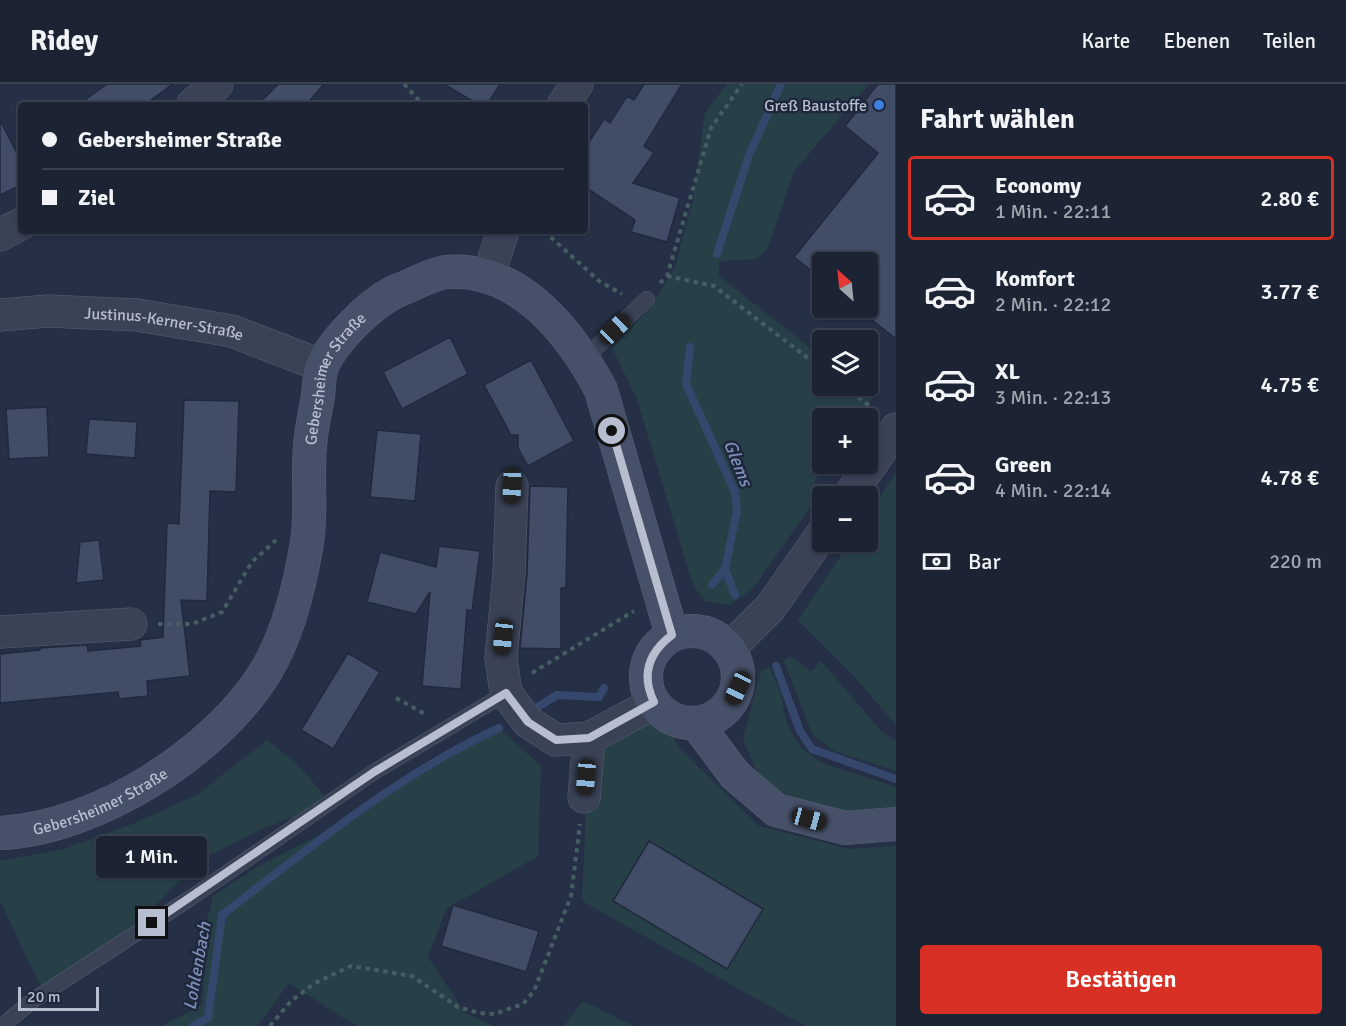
<!DOCTYPE html>
<html lang="de">
<meta charset="utf-8">
<style>
body{margin:0;font-family:Signika,sans-serif;background:#293040;color:#f1f3f6;height:100vh;display:flex;flex-direction:column;font-size:22px;white-space:nowrap}
*{box-sizing:border-box;margin:0}
p{font-size:20px;color:#a0a4ac}
.icon{flex:none;width:33px;height:33px;fill:none;stroke:currentColor;stroke-width:2;stroke-linecap:round;stroke-linejoin:round}
.map{position:relative;flex:1;overflow:hidden}
.side{display:flex;flex-direction:column;background:#1c2434;width:450px}
.side>*{flex:none}
.top-card{position:absolute;left:18px;top:18px;width:570px;height:132px;border-radius:6px;box-shadow:0 2px 4px #0004,0 0 0 2px #3a414f;display:grid;align-content:center;height:132px;padding:0 24px;background:#1c2434}
.needle{width:39px;rotate:333deg}
.buttons{position:absolute;left:812px;top:168px;display:grid;gap:12px}
.buttons a{display:grid;place-items:center;width:66px;height:66px;border-radius:6px;background:#1c2434;box-shadow:0 2px 4px #0004,0 0 0 2px #3a414f;font-size:30px}
.scale{position:absolute;left:18px;bottom:15px;width:81px;box-sizing:border-box;padding-left:6px;border:3px solid #b7becf;border-top:0;font-size:16px;line-height:21px;white-space:nowrap;color:#b7becf;-webkit-text-stroke:4px #1e273b;paint-order:stroke}
.end{position:absolute;width:27px;height:27px;margin:-14px;border:8px solid #b7becf;background:#111;box-shadow:0 0 0 3px #111}
.from{border-radius:50%}
.bubble{position:absolute;height:42px;border-radius:6px;background:#1c2434;box-shadow:0 2px 4px #0004,0 0 0 2px #3a414f;font-size:20px;font-weight:600;line-height:42px;text-align:center}
.car{position:absolute;width:18px;height:36px;margin:-18px -9px;border-radius:8px;box-shadow:0 0 4px 2px #0007;background:linear-gradient(#222 24%,#8ab4d8 0 40%,#222 0 76%,#8ab4d8 0 86%,#222 0)}
.top-card b{display:flex;align-items:center;gap:21px;height:57px;font-size:22px}
.top-card b+b{border-top:2px solid #3a414f}
.top-card i{width:15px;height:15px;background:#f1f3f6}
ul{padding:0;list-style:none}
li{display:flex;align-items:center;gap:18px;height:84px;margin:0 12px 9px;padding:0 12px;border:3px solid transparent;border-radius:6px}
li div{flex:1}
li b{display:block;font-size:22px}
li em{font-style:normal;font-weight:600}
li.selected{border-color:#d93025}
li>.icon{width:54px;height:54px;stroke-width:1.5}
h2{padding:0 24px;font-size:27px;line-height:72px}
.pay{display:flex;align-items:center;gap:15px;height:66px;padding:0 24px;font-size:22px}
.pay p{margin-inline-start:auto}
.action{display:flex;gap:12px;margin-top:auto;padding:12px 24px}
.action a{flex:1;height:69px;border-radius:6px;background:#d93025;color:#fff;font-size:24px;font-weight:600;line-height:69px;text-align:center}
header{display:flex;align-items:center;gap:36px;box-sizing:border-box;height:84px;padding:0 30px;background:#1c2434;border-bottom:2px solid #3a414f}
header strong{font-size:28px}
nav{display:flex;gap:33px;margin-inline-start:auto;font-size:21px}
main{display:flex;flex:1;min-height:0}
.map>svg:first-child{display:block}
.green{fill:#274047}
.lines{fill:none;stroke-linecap:round;stroke-linejoin:round}
.stream{stroke:#35476d;stroke-width:8}
.building{fill:#414c67;stroke:#20293d;stroke-width:1.5}
.lane-casing{stroke:#586073;stroke-width:16}
.street-casing{stroke:#586073;stroke-width:33}
.secondary-casing{stroke:#586073;stroke-width:34}
.path{stroke:#455d63;stroke-width:4;stroke-dasharray:4.5 4.5;stroke-linecap:butt}
.lane{stroke:#3a4256;stroke-width:15}
.street{stroke:#3a4256;stroke-width:32}
.secondary{stroke:#475069;stroke-width:33}
.route{stroke:#b7becf;stroke-width:8}
.shop-dot{fill:#3f7fe0;stroke:#1e273b;stroke-width:2}
.labels{text-anchor:middle;stroke-width:5;stroke-linejoin:round;paint-order:stroke}
.poi-label{font-size:16px;fill:#b7becf;stroke:#1e273b;text-anchor:end}
.street-label{font-size:16px;fill:#b7becf;stroke:#1e273b}
.water-label{font-size:18px;font-style:italic;fill:#7c8fb9;stroke:#1e273b}
</style>
<header>
<strong>Ridey</strong>
<nav><a>Karte</a><a>Ebenen</a><a>Teilen</a></nav>
</header>
<main>
<div class="map">
<svg width="896" height="942" viewBox="0 0 896 942">
<rect width="100%" height="100%" fill="#253046"/>
<path class="green" d="M727,0h142l-75,87 -27,79 -11,9 -37,2v15l103,81v29h36l15,11 -14,21h-37v46h5l-13,18 7,10 -68,96 -23,17 -25,-4 -12,-16 -56,-186 -25,-51 38,-40 25,-41 18,-67 12,-87z
M896,388v253l-44,-51 -54,-54 52,-78h17v-26z
M790,572l21,16 10,-11 61,71 14,9v30l-62,-20 -22,-17 -28,-73z
M769,583l11,24 7,33 14,24 21,15 74,24v20l-64,5 -35,-12 -30,-16 -12,-16 -12,-29 18,-68z
M654,619l26,46 79,77 90,23 47,-3v180h-91l-223,-125 7,-163z
M499,644l42,38 -3,90 -92,53 -18,48 37,56 29,13h-138l-67,-43 -32,43h-95l40,-21 5,-84 6,-25 46,-30 83,-43 129,-82z
M267,656l30,24 33,38 -65,26 -62,30 -66,65 -95,66 -42,-88v-40l64,-12 71,-26 62,-28z
M583,917l50,25h-69z"/>
<g class="lines">
<path class="stream" d="M717,170l32,-99 32,-71
M690,263l-4,37 49,108 2,19 -12,58 10,26
M712,501l13,-16
M776,582l24,65 12,18 84,30
M536,624l21,-13 42,2 5,-9
M193,942l15,-8 14,-103c87,-67 177,-141 277,-187"/>
</g>
<path class="building" d="M107,0h66l-29,21h-66z
M278,0h46l-18,21h-48z
M444,0h56l-13,21h-8z
M644,0h38l-38,62 10,7 -21,30 47,15 -13,44 -36,-10 4,-12 -50,-33v-39l19,-29 6,4 17,-27 7,4z
M878,0h18v255l-29,-23v-54h-45v17l-28,-22 84,-104 -33,-27z
M0,36l21,41v24l-21,10z
M450,253l18,37 -66,35 -19,-37z
M531,276l43,81 -46,25 -10,-18v-13h-7l-27,-50z
M184,316l55,1 -3,91 -26,-1 -3,110 -26,-1 9,76 -43,5 1,15 -29,3 -1,-7 -118,11v-49l40,-4v-2l47,-3 1,6 53,-5 -1,-6 23,-3 4,-114 12,1z
M47,323l2,50 -40,2 -3,-50z
M89,335l48,3 -2,36 -49,-4z
M377,346l44,4 -6,67 -45,-4z
M530,402l38,1 -2,101h-5v61l-41,-1 7,-74z
M99,456l5,40 -28,3 4,-41z
M439,462l41,5 -8,60 -5,-1 -6,79 -39,-3 8,-94 -14,22 -49,-12 13,-50 56,15z
M348,569l32,19 -47,77 -32,-19z
M649,757l114,68 -36,60 -114,-68z
M453,821l86,26 -13,41 -85,-26z"/>
<g class="lines">
<defs>
<path id="lane" d="M584,275l63,-60
M2,942l30,-25 160,-104 182,-125 132,-79"/>
<g id="street">
<path d="M192,21l25,-21"/>
<path d="M563,21l14,-21"/>
<path d="M0,151l21,-11"/>
<path d="M488,193l15,-46"/>
<path id="s1" d="M0,231l48,-4 89,4 95,16 90,35"/>
<path d="M512,402l-3,87 -8,85 5,35 22,29 28,18 33,-2 65,-35"/>
<path d="M849,412l47,-67"/>
<path d="M0,548l131,-8"/>
<path d="M729,565l41,-41 52,-74"/>
<path d="M584,713l5,-59"/>
</g>
<g id="secondary">
<circle cx="692" cy="593" r="46"/>
<path d="M696,639l39,52 41,35 69,18 51,-4"/>
<path id="s2" d="M0,749c96,-4 217,-81 266,-162 23,-38 34,-86 41,-129 5,-31 0,-64 3,-96 1,-16 5,-33 8,-49 1,-10 1,-22 4,-30 11,-27 51,-66 77,-77 14,-5 32,-16 47,-18 73,-6 125,61 155,118l71,245"/>
</g>
</defs>
<use href="#lane" class="lane-casing"/>
<use href="#street" class="street-casing"/>
<use href="#secondary" class="secondary-casing"/>
<path class="path" d="M404,0l19,21
M544,147l55,50 23,13
M667,192l47,10 108,83
M660,199l7,-7 44,-148 31,-44
M844,302l32,25
M158,540h34l30,-12 30,-50 24,-22
M532,589l102,-62
M396,614l31,17
M270,942l21,-25 24,-18 36,-17 61,10 46,31 21,6 15,1 29,-10 11,-13 37,-95 9,-72"/>
<use href="#lane" class="lane"/>
<use href="#street" class="street"/>
<use href="#secondary" class="secondary"/>
</g>
<g class="lines">
<path class="route" d="M152,839l222,-151 132,-79 22,29 28,18 33,-2 65,-36c-13,-27 -6,-49 18,-67l-60,-204"/>
</g>
<circle class="shop-dot" cx="879" cy="21" r="6"/>
<g class="labels">
<g class="poi-label">
<text x="867" y="27">Greß Baustoffe</text>
</g>
<g class="street-label">
<text dy="6" stroke="none"><textPath href="#s1" startOffset="165">Justinus-Kerner-Straße</textPath></text>
<text dy="6" stroke="none"><textPath href="#s2" startOffset="628">Gebersheimer Straße</textPath></text>
<text dy="6" stroke="none"><textPath href="#s2" startOffset="106">Gebersheimer Straße</textPath></text>
</g>
<g class="water-label">
<text transform="translate(738 379) rotate(68)" y="6">Glems</text>
<text transform="translate(197 882) rotate(-80)" y="6">Lohlenbach</text>
</g>
</g>
</svg>
<div class="buttons">
<a><svg class="needle" viewBox="-14 -14 28 28"><path d="M0-13l5 13h-10z" fill="#e53935"/><path d="M0 13l5-13h-10z" fill="#a0a4ac"/></svg></a>
<a><svg class="icon" aria-label="layers" viewBox="0 0 24 24"><path d="M12 4l9 5-9 5-9-5zM3 14l9 5 9-5"/></svg></a>
<a>+</a>
<a>−</a>
</div>
<div class="scale">20 m</div>
<i class="end from" style="left:612px;top:347px"></i>
<i class="end" style="left:152px;top:839px"></i>
<div class="bubble" style="left:96px;top:752px;width:111px">1 Min.</div>
<i class="car" style="left:615px;top:245px;rotate:46deg"></i>
<i class="car" style="left:512px;top:402px;rotate:182deg"></i>
<i class="car" style="left:503px;top:553px;rotate:186deg"></i>
<i class="car" style="left:738px;top:604px;rotate:205deg"></i>
<i class="car" style="left:586px;top:693px;rotate:185deg"></i>
<i class="car" style="left:809px;top:735px;rotate:105deg"></i>
<div class="top-card">
<b><i class="from"></i>Gebersheimer Straße</b>
<b><i></i>Ziel</b>
</div>
</div>
<section class="side">
<h2>Fahrt wählen</h2>
<ul>
<li class="selected"><svg class="icon" aria-label="car" viewBox="0 0 24 24"><path d="M5 17H2v-5l4-1 3-4h7l3 4 3 1v5h-3M9 17h6M6 11h13"/><circle cx="7" cy="17" r="2"/><circle cx="17" cy="17" r="2"/></svg><div><b>Economy</b><p>1 Min. · 22:11</p></div><em>2.80 €</em></li>
<li><svg class="icon" aria-label="car" viewBox="0 0 24 24"><path d="M5 17H2v-5l4-1 3-4h7l3 4 3 1v5h-3M9 17h6M6 11h13"/><circle cx="7" cy="17" r="2"/><circle cx="17" cy="17" r="2"/></svg><div><b>Komfort</b><p>2 Min. · 22:12</p></div><em>3.77 €</em></li>
<li><svg class="icon" aria-label="car" viewBox="0 0 24 24"><path d="M5 17H2v-5l4-1 3-4h7l3 4 3 1v5h-3M9 17h6M6 11h13"/><circle cx="7" cy="17" r="2"/><circle cx="17" cy="17" r="2"/></svg><div><b>XL</b><p>3 Min. · 22:13</p></div><em>4.75 €</em></li>
<li><svg class="icon" aria-label="car" viewBox="0 0 24 24"><path d="M5 17H2v-5l4-1 3-4h7l3 4 3 1v5h-3M9 17h6M6 11h13"/><circle cx="7" cy="17" r="2"/><circle cx="17" cy="17" r="2"/></svg><div><b>Green</b><p>4 Min. · 22:14</p></div><em>4.78 €</em></li>
</ul>
<div class="pay"><svg class="icon" aria-label="cash" viewBox="0 0 24 24"><path d="M3 7h18v10H3z"/><circle cx="12" cy="12" r="2"/></svg>Bar<p>220 m</p></div>
<div class="action"><a>Bestätigen</a></div>
</section>
</main>
